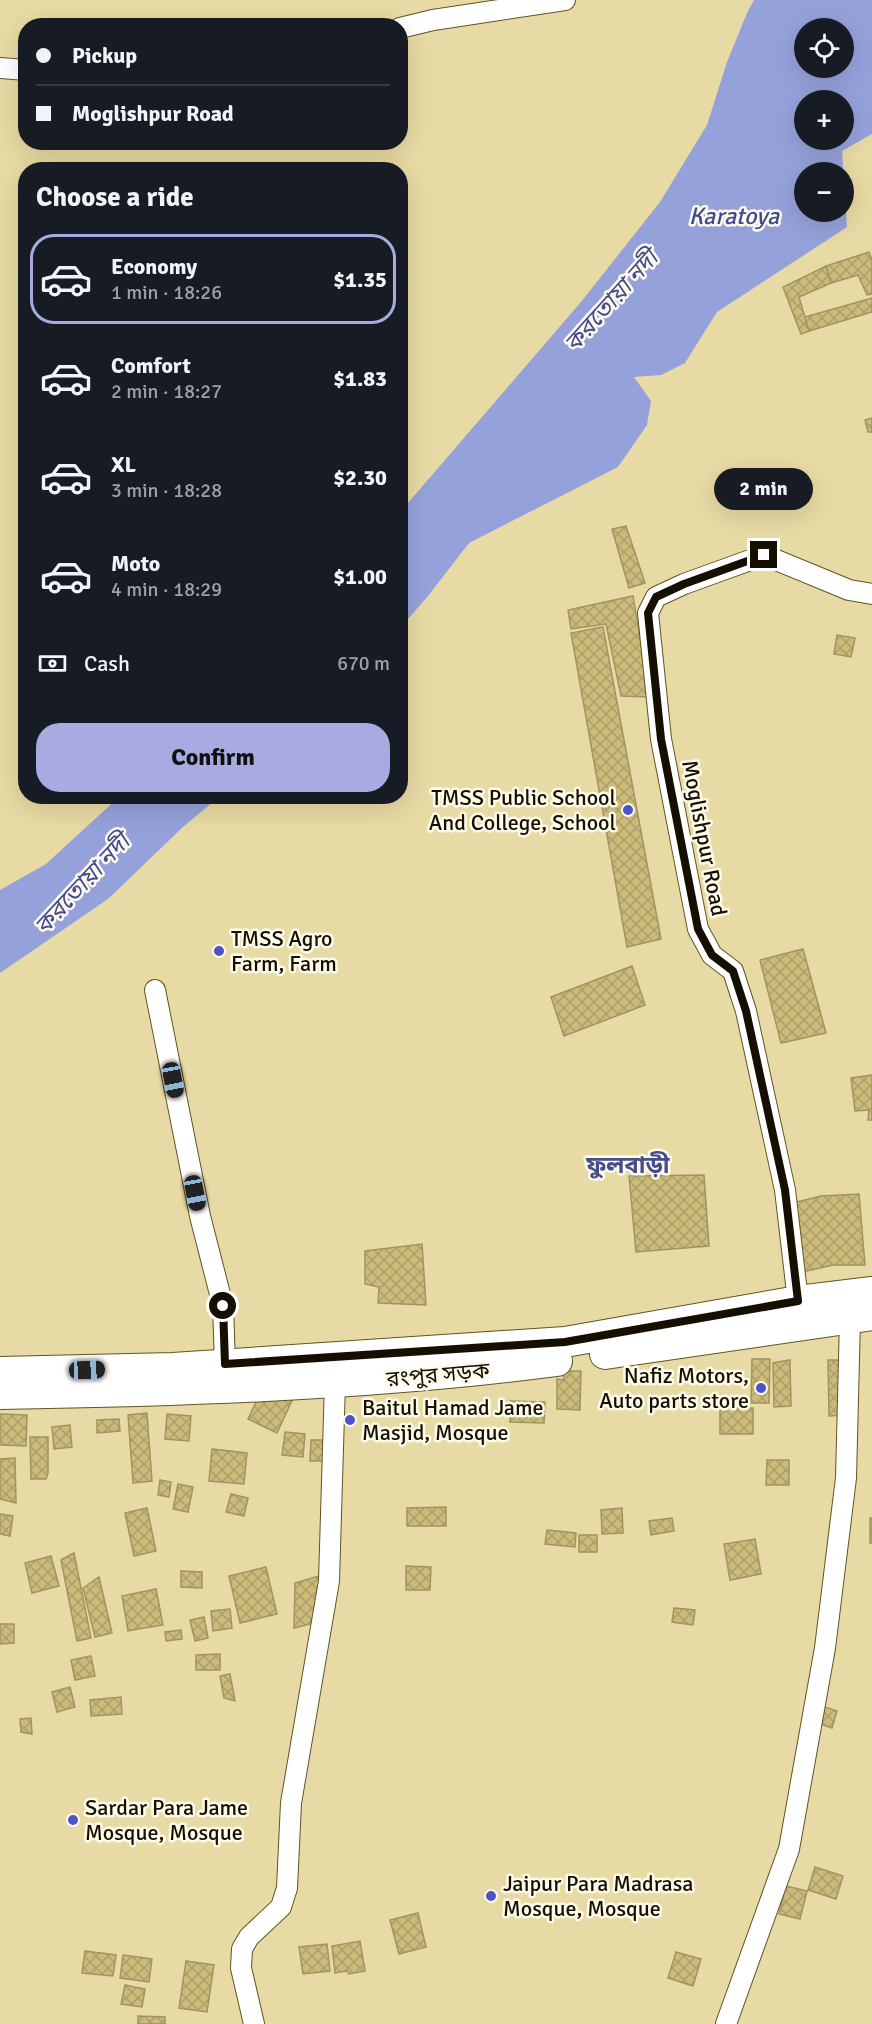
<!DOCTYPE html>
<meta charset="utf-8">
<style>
body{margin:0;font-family:Signika,"Noto Sans Bengali",sans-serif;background:#242831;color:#f1f3f6;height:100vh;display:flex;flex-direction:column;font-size:22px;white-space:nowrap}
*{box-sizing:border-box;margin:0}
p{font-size:20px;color:#9ea1a6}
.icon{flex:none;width:33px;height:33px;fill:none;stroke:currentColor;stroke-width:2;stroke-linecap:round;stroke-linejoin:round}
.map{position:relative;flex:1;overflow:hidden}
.panel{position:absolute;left:18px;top:162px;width:390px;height:642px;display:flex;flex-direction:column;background:#171b24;border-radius:24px;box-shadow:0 6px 24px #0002}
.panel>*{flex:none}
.top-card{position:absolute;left:18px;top:18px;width:390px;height:132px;border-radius:24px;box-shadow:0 6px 24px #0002;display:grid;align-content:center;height:132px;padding:0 18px;background:#171b24}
.controls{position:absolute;left:794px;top:18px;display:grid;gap:12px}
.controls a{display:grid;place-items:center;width:60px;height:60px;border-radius:50%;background:#171b24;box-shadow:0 6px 24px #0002;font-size:30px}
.end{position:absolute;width:27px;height:27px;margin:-14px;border:8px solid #140f00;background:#fff;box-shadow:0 0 0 3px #fff}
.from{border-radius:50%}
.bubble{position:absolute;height:42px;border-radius:21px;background:#171b24;box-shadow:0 6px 24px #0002;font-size:20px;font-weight:800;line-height:42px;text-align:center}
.car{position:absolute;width:18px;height:36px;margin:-18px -9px;border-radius:8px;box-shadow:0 0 4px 2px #0007;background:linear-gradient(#222 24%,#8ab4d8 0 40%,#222 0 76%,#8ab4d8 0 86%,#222 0)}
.top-card b{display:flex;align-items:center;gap:21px;height:57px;font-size:22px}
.top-card b+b{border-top:2px solid #363941}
.top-card i{width:15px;height:15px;background:#f1f3f6}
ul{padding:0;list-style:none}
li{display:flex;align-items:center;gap:18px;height:90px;margin:0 12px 9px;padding:0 6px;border:3px solid transparent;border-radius:24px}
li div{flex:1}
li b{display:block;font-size:22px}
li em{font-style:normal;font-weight:800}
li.current{border-color:#a7abe2}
li>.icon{width:54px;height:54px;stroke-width:1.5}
h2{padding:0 18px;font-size:27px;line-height:72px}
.pay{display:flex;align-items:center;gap:15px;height:66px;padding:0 18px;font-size:22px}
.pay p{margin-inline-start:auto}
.action{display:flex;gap:12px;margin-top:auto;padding:12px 18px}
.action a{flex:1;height:69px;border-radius:24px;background:#a7abe2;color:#111;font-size:24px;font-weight:800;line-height:69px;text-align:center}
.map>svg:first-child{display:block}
.water{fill:#95a1da;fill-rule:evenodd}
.building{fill:url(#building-cross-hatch);stroke:#a19460;stroke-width:1.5}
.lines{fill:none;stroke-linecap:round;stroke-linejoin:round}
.minor-casing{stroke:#615421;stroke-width:22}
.highway-casing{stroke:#615421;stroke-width:32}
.minor{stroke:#fff;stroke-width:20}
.highway{stroke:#fff;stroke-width:30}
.route{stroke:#140f00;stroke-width:8}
.poi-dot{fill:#4c53c9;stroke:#fffbeb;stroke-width:2}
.labels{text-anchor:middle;stroke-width:5;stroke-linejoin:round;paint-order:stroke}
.poi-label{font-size:22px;fill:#140f00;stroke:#fffbeb;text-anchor:start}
.street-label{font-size:22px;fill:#140f00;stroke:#fffbeb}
.water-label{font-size:24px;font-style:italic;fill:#424b92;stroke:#fffbeb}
.neighbourhood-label{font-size:24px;font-weight:bold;fill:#454e8b;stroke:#fffbeb}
</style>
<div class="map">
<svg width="872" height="2024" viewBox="0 0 872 2024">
<defs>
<pattern id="building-cross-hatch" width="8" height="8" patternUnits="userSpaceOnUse" patternTransform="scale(1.5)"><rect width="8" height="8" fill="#cbba7a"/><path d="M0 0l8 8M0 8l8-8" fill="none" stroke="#ad9f68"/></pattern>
</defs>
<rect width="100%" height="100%" fill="#e8daa4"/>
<path class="water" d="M754,0h118v134l-30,17 5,76 -130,85 -32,51 -24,12 -27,2 17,24 -4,24 -29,42 -149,76 -41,53 -27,31v-116l180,-209 79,-100 47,-77 20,-63 20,-49zM804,28h39v40h-39zM804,100h39v40h-39zM804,172h39v40h-39z
M120,796l99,1 -35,29 -76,73 -108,74v-83l46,-26z"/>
<path class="building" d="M869,252l3,8v34l-5,1 -9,-20 -27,8 -5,-17z
M826,266l5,17 -32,14 10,34 -8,3 -18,-47z
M872,298v14l-63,19 -4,-14z
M872,418v14h-4l-3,-12z
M626,526l19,57 -16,5 -17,-59z
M633,596l17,101 -29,-1 -15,-72 -35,5 -3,-19z
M603,627l58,312 -34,8 -56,-314z
M837,635l18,3 -4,19 -17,-3z
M803,949l23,84 -45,10 -21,-83z
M632,966l13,39 -81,31 -13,-39z
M872,1075v45h-4l1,-10 -14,1 -4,-33z
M704,1175l5,71 -73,6 -7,-76z
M859,1194l6,71h-32l-31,7 -10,-69 29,-7z
M422,1244l4,61 -48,-2 1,-16 -14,-3v-33z
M752,1359h18l-1,44h-18z
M790,1360l1,46 -17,1 -1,-44z
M828,1360h16v55l-15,1z
M563,1371h18l-1,39 -23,-1v-30l7,1z
M262,1390l34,2 -19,41 -29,-14z
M510,1401l35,1 -1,21 -34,-1z
M720,1408h33v26h-33z
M147,1413l5,68 -19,2 -5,-68z
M0,1414l27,1 -1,31 -26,-1z
M167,1414l24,2 -2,25 -24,-2z
M119,1419l1,12 -23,2v-13z
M70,1425l2,22 -18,2 -2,-22z
M285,1432l20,2 -2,23 -21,-2z
M30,1437h18v36l-2,6h-15z
M311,1440h13l-1,21h-13z
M212,1449l35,4 -3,31 -35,-3z
M15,1458l1,45 -16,-4v-40z
M767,1460h22v25h-23z
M160,1480l11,2 -2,15 -11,-2z
M178,1484l15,3 -5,25 -15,-3z
M231,1494l17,4 -4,18 -18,-4z
M446,1507v19h-39v-18z
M147,1508l9,43 -22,5 -9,-43z
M622,1508l1,25 -21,1 -1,-24z
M0,1514l13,2 -3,20 -10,-2z
M672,1518l2,13 -23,4 -2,-14z
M870,1518h2v25h-2z
M547,1530l29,3 -1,14 -30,-3z
M579,1535h18v17h-18z
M755,1539l6,35 -31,6 -6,-36z
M74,1553l17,85 -14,3 -16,-81z
M51,1556l8,30 -27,7 -7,-30z
M406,1566l25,1 -1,23h-24z
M266,1567l11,47 -37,9 -11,-47z
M181,1571l21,1v16l-21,-1z
M322,1575l-4,47 -24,6 1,-45z
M99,1577l13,56 -17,4 -12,-49z
M156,1589l7,36 -35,6 -6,-35z
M674,1608l21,2 -2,15 -21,-3z
M230,1609l2,19 -19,3 -2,-20z
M204,1617l4,21 -13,3 -5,-21z
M0,1624h14v19l-14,1z
M181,1630l1,9 -16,2 -1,-9z
M220,1654v16h-24v-15z
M91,1656l4,20 -20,4 -4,-20z
M230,1674l5,27 -11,-3 -4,-22z
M70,1687l5,20 -18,5 -5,-20z
M121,1697l1,17 -31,2 -1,-16z
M822,1706l15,5 -5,17 -15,-5z
M31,1718l1,16 -11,-2 -1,-13z
M815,1867l28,9 -7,23 -28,-9z
M786,1886l21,5 -7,28 -21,-5z
M418,1913l8,34 -27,7 -9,-34z
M360,1941l5,30 -16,3 -2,-3 -12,2 -3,-27z
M327,1944l3,27 -27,3 -4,-27z
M85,1951l31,4 -3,21 -31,-3z
M676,1952l25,7 -8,27 -25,-8z
M123,1955l29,4 -3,23 -29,-4z
M186,1961l28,4 -7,47 -28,-4z
M125,1985l20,4 -3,18 -21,-3z
M138,2016l27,1v7h-27z"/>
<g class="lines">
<defs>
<path id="minor" d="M400,28l33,-8 132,-20
M0,68l26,2
M155,990l45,226 23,90 2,58
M798,1301l-13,-111 -39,-179 -13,-40 -21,-16 -14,-26 -37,-190 -13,-126 8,-16 28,-13 80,-29 85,35 23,4
M254,2024l-13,-56 1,-19 7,-12 32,-30 6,-19 4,-85 38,-222 6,-199
M726,2024l63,-175 36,-201 21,-170 4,-159"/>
<path id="highway" d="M605,1354l267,-39
M0,1372l173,-4 392,-26 233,-41 74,-9
M0,1394c186,-3 373,-9 557,-33"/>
</defs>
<use href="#minor" class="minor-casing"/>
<use href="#highway" class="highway-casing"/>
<use href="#minor" class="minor"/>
<use href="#highway" class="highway"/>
</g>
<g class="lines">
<path class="route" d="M223,1306l2,58 340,-22 233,-41 -13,-111 -39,-179 -13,-40 -21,-16 -14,-26 -37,-190 -13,-126 8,-16 28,-13 80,-29"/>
</g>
<g class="poi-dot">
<circle cx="628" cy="810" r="6"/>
<circle cx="219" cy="951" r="6"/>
<circle cx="761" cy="1388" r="6"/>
<circle cx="350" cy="1420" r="6"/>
<circle cx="73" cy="1820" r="6"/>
<circle cx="491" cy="1896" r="6"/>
</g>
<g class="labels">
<g class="poi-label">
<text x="616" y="805" text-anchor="end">TMSS Public School<tspan x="616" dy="25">And College, School</tspan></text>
<text x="231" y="946">TMSS Agro<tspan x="231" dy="25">Farm, Farm</tspan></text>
<text x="749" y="1383" text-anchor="end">Nafiz Motors,<tspan x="749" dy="25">Auto parts store</tspan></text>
<text x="362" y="1415">Baitul Hamad Jame<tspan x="362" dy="25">Masjid, Mosque</tspan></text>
<text x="85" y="1815">Sardar Para Jame<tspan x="85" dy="25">Mosque, Mosque</tspan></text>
<text x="503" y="1891">Jaipur Para Madrasa<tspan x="503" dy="25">Mosque, Mosque</tspan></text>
</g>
<g class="street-label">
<text transform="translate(705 838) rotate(79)" y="8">Moglishpur Road</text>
<text transform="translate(438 1374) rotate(-5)" y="8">রংপুর সড়ক</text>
</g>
<g class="water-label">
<text x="734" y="224">Karatoya</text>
<text transform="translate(611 301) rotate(-48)" y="8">করতোয়া নদী</text>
<text transform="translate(82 884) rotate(-47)" y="8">করতোয়া নদী</text>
</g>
<g class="neighbourhood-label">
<text x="628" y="1173">ফুলবাড়ী</text>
</g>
</g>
</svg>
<div class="controls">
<a><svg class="icon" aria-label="locate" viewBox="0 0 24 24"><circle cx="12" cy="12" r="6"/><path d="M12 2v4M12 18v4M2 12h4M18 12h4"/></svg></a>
<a>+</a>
<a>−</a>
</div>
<i class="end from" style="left:223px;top:1306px"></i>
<i class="end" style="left:764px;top:555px"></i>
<div class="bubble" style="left:714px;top:468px;width:99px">2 min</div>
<i class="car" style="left:173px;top:1080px;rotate:169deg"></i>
<i class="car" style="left:195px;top:1193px;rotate:169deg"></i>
<i class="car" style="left:87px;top:1370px;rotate:88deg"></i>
<div class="top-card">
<b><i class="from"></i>Pickup</b>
<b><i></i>Moglishpur Road</b>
</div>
<section class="panel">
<h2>Choose a ride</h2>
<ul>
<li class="current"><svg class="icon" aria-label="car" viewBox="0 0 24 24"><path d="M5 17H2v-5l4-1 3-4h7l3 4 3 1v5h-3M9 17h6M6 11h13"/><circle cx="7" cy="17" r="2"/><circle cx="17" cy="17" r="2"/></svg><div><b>Economy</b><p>1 min · 18:26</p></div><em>$1.35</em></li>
<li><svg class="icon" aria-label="car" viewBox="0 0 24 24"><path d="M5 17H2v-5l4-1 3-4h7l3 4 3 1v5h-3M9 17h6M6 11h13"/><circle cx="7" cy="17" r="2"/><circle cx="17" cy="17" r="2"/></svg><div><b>Comfort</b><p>2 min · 18:27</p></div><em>$1.83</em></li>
<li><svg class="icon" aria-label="car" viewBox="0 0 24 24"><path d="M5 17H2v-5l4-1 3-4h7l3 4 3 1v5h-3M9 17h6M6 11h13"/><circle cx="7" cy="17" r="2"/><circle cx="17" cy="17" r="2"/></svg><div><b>XL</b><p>3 min · 18:28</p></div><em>$2.30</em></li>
<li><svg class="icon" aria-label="car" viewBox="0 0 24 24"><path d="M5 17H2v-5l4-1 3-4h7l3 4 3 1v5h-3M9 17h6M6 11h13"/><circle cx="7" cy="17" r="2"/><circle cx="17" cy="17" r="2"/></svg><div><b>Moto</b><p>4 min · 18:29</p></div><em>$1.00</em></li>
</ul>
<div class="pay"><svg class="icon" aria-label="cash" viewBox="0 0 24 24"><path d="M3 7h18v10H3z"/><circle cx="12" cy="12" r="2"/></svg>Cash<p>670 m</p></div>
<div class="action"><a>Confirm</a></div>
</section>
</div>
